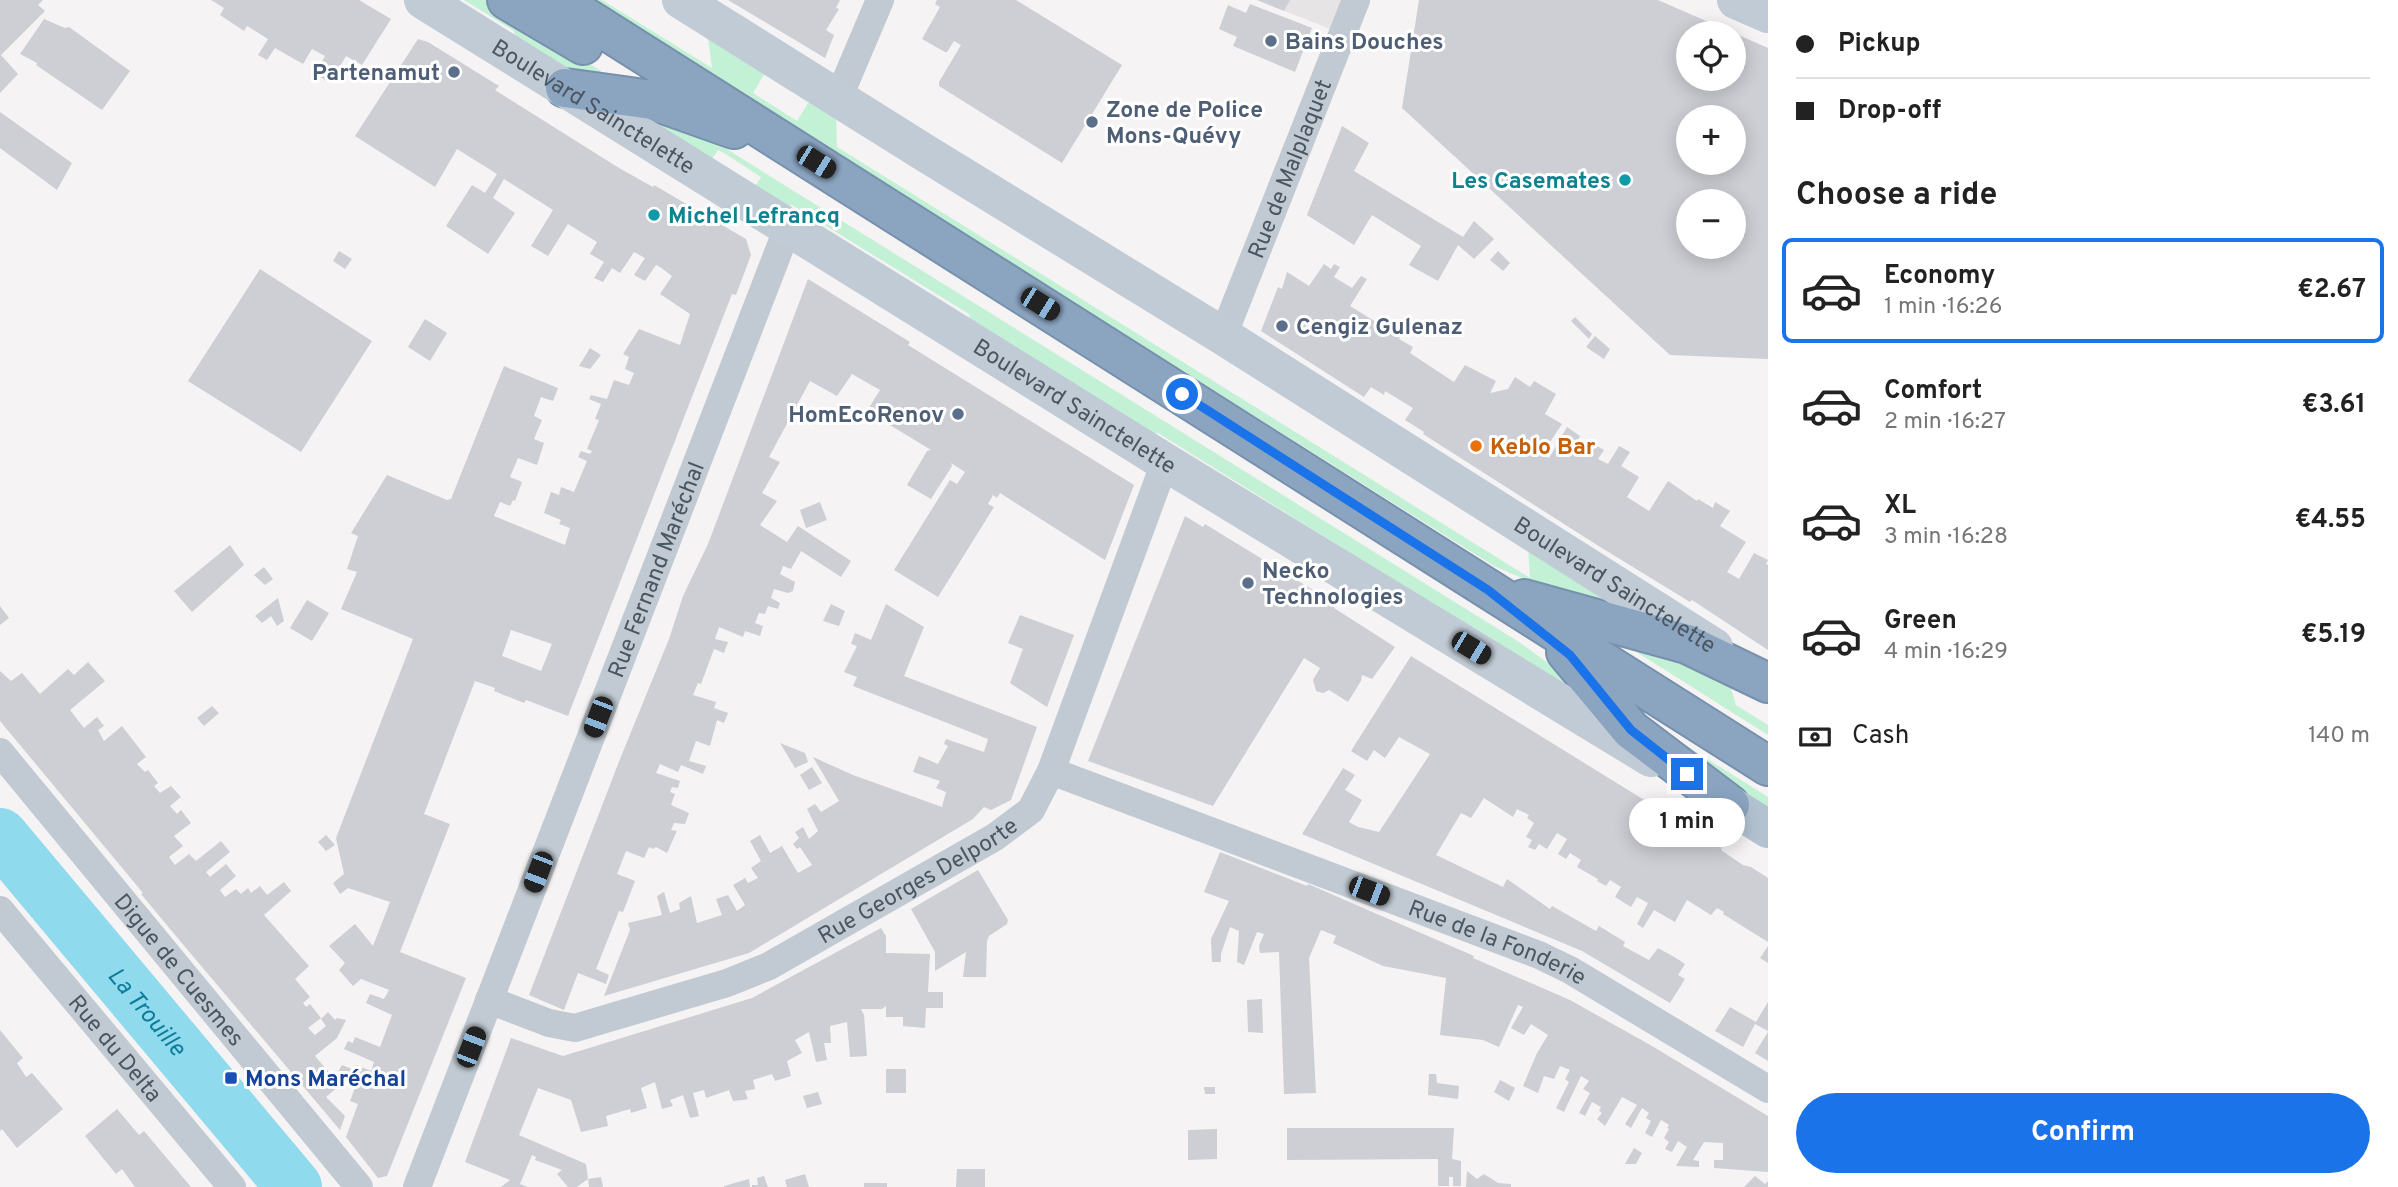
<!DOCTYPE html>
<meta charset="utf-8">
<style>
body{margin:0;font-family:Overpass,sans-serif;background:#f2f2f2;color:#222;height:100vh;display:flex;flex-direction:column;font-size:26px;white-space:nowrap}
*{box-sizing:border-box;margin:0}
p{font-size:23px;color:#767676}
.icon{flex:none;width:38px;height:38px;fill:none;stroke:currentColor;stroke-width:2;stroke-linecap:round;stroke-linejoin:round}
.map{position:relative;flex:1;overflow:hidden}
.drawer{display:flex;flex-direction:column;background:#fff;width:630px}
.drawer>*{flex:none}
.guide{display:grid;align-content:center;height:154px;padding:0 28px;background:#fff}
.buttons{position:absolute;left:1676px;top:21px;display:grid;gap:14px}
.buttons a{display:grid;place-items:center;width:70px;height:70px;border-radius:50%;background:#fff;box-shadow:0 4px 18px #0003;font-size:35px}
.end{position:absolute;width:32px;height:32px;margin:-16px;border:9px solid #1a73e8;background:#fff;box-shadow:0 0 0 4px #fff}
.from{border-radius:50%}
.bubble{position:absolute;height:49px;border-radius:24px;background:#fff;box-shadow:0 4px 18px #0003;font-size:23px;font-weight:700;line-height:49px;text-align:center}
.car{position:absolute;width:21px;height:42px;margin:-21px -10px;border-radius:9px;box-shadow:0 0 5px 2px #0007;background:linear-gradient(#222 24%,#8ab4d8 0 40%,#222 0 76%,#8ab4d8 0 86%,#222 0)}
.guide b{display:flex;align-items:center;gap:24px;height:66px;font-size:26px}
.guide b+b{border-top:2px solid #e0e0e0}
.guide i{width:18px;height:18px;background:#222}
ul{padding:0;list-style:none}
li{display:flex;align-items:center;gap:21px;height:105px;margin:0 14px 10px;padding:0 14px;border:4px solid transparent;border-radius:10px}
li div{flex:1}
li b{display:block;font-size:26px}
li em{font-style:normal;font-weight:700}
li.selected{border-color:#1a73e8}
li>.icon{width:63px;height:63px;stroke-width:1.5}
h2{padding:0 28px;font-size:32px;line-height:84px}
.pay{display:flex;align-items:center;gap:18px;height:77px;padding:0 28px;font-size:26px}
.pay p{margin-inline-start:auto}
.cta{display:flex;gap:14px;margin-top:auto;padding:14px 28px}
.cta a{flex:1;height:80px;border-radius:42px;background:#1a73e8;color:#fff;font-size:28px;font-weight:700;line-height:80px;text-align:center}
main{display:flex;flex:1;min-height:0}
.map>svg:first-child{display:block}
.education{fill:#e6e4e5}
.green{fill:#c3f1d5}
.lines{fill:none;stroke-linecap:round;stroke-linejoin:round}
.river{stroke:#90daee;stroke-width:56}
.building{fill:#cdcfd5;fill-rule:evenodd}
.highway-casing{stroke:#7690ad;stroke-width:42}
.street{stroke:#c1cad2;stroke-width:28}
.secondary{stroke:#c1cbd6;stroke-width:38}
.primary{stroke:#b3c2d1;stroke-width:38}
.highway{stroke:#8ba5c1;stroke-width:38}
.route{stroke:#1a73e8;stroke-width:9}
.service-dot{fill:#5c6f8a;stroke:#fff;stroke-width:2.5}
.culture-dot{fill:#0f9aa8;stroke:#fff;stroke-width:2.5}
.food-dot{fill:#e8710a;stroke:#fff;stroke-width:2.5}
.transit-dot{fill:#1a4fb4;stroke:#fff;stroke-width:2.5}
.labels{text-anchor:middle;stroke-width:6;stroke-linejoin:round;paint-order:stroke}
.service-label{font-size:23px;font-weight:bold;fill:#4e5e75;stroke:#fff;text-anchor:start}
.street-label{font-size:23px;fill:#4a5661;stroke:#fff}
.culture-label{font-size:23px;font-weight:bold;fill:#0d838f;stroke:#fff;text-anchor:end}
.food-label{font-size:23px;font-weight:bold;fill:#c56008;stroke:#fff;text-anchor:start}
.transit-label{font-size:23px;font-weight:bold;fill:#164399;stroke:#fff;text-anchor:start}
.water-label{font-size:24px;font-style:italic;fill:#0c7c9b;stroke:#fff}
</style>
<main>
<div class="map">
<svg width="1768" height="1187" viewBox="0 0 1768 1187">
<rect width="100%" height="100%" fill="#f5f3f3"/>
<path class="education" d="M1257,0h99l-13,34z"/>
<path class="green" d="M464,0h23l114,71 -3,4 -58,-12 -22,-13 -4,-19z
M583,0h19l110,68 -4,-30 57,35 -12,20 44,28 13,-21 26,17 1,30 693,431 -2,-30 86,58 -85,-25 -35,-15 -414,-259z
M620,108l78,25 22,12 799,497 29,21 33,30 -89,-52 -334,-208 -22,2 -164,-103 -3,-18 -177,-109 -15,5 -26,-16 10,-17 -37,-24 -6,-3 -11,17z
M1616,639l111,36 9,30 32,20v10z
M1658,728l110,69v14z"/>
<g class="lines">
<path class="river" id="s1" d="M0,836l294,351"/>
</g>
<path class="building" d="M0,0h43l-5,5 7,6 -44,44 17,19 -18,19z
M211,0h148l32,19 -29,46 -16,-9 -16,27 -15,-9 10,-18 -13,-7 -9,15 -28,-16 -8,12 -9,-5 10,-16 -21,-13 -3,5 -24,-16 4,-7z
M728,0h112l-4,8 3,1 -13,21 8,5 -9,23z
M937,0h79l106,65 -60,98 -123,-77v-4l22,-37 -7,-4 -7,11h-2l-23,-13 18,-32 -5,-3z
M1257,0h33l-6,11z
M1419,0h239l110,48v311l-98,-4 -268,-247zM1689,33h45v46h-45zM1689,117h45v46h-45zM1689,201h45v46h-45z
M1250,4l62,24 -17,44 -62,-26 4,-9 -18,-8 9,-24 18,8z
M44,19l21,9 4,-1 61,44 -28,39 -66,-45 1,-2 -17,-9z
M418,39l10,3 71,44 -4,4 124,78 34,19 1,-2 92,54 5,16 -15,40 -4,-1 -164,422 -42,-16 -2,3 -30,-12 1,-3 -20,-7 -51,133 26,10 -50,128 66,26 -79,198 -9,2 -32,-41 12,-33 -8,-3 8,-21 -20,-8 4,-7 12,5 2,-5 15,6 3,-9 -30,-13 4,-8 5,2 2,-6 25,10 12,-32 -26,-12 4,-9 14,5 5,-9 -28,-11 -8,7 -14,-16 6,-7 -16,-17 26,-22 18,22 17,-44 -42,-14 -8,6 -7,-11 11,-9 -8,-36 77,-199 -72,-30 16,-37 -10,-3 11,-33 -7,-3 36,-58 60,25 4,-1 53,-133 54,22 -5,13 -12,-4 -7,19 8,4 -8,19 10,4 -7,22 -19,-7 -8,19 12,5 -7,19 -2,-1 -3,6 -10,-4 -6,14 71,29 5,-17 -11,-4 2,-4 -17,-7 7,-21 8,3 2,-8 13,5 13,-31 -9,-4 3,-6 9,3 2,-3 -5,-2 12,-29 -4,-1 6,-15 -12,-5 2,-4 16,4 7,-19 15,5 5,-12 -9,-4 4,-12 -6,-3 16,-25 41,16 10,-31 -30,-20 12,-18 -12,-9 -4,-2 -11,16 -11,-6 11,-17 -11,-6 -14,21 -8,-5 -9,14 -9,-4 10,-16 -14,-8 7,-12 -29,-18 -20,32 -17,-10 22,-36 -49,-31 -11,19 22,15 -27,41 -42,-28 26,-41 13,8 12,-19 -40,-25 -22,38 -80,-51zM511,630l41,14 -11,27 -39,-15z
M0,112l72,51 -15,27 -57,-42z
M1342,126l27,17 -15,28 109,66 11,-16 20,18 -20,20 -16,-14 -20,36 -29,-16 12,-19 -49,-31 -18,30 -47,-30z
M339,251l13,8 -7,10 -12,-8z
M1498,251l12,12 -7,8 -13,-11z
M1324,264l7,5 3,-5 6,3 -6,10 18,11 9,-12 6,3 -17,27 50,31 -1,2 14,8 -3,6 44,29 11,-17 31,16 -6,12 18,-4 7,-12 15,10 4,-6 22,13 -11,20 17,10 -20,30 7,4 18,-31 13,9 -5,9 10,5 5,-8 14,8 -6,9 10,5 11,-18 11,6 -9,14 18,11 -12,20 22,14 19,-30 29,20 1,-2 15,9 2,-6 15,9 -10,15 26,16 -19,30 12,7 15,-26 14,7 -2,4 2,1v85l-76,-50 -2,2 -93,-57 -174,-111 1,-2 -19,-12 8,-12 -28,-17 -1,4 -13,-8 -7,10 -103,-66 17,-44 4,2 5,-17 22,14z
M260,269l112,72 -71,111 -113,-71z
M808,279l102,63 -2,3 226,140 -29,75 -105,-67 -3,5 -4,-3 -5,9 6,3 -56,90 -44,-27 56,-90 7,4 8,-12 -14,-9 1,3 -21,33 -24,-14 20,-34 4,-1 -64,-39 13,-21 -28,-16 -15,22 -27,-15 -41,76 11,5 -18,31 15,8 -17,24 27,17 11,-16 53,35 -10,16 -40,-26 -10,18 -8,-3 -3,8 15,8 -2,9 -5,2 -14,-4 -3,9 9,5 -2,6 -10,-3 -3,8 -6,-1 -4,10 8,3 -3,10 -15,-5 -2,6 -24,-10 -4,12 13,3 -4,11 -10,-4 -13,35 -3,-1 -5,12 23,7 -2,6 14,5 -4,10 -7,-3 -7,26 -14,-5 -7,20 17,5 -3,8 -22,-9 -3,7 -18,-8 -4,9 24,8 -2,7 -6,-1 -2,5 5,2 -4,11 18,8 -4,11 -11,-1 -3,7 6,1 -10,22 -11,-6 -3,2 -4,-2 -5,11 -18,-7 -9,23 18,7 -12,31 -4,-1 -23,58 13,6 -3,9 -28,-11 -14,37 -35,-15 91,-236 49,-120 14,-43 25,-52z
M1575,317l17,17 -3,5 -18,-18z
M425,319l22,14 -17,28 -22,-14z
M1595,336l15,13 -6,10 -18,-12z
M590,348l11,7 -11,14 -11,-3z
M820,502l7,18 -21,8 -6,-18z
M1185,516l18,11 2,-3 131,80 -2,4 61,39 -23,32 -10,-4 -1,6 -13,21 -19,-12 -6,3 -7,-2 -3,-11 7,-12 -16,-10 -91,148 -125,-45z
M230,545l14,20 -52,47 -18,-21z
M264,567l9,12 -8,6 -11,-10z
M278,598l6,23 -7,5 -6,-10 -9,7 -7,-7z
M307,600l22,13 -17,28 -22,-13z
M831,604l14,7 -6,15 -16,-5z
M886,604l38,23 -20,49 133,51 -26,73 -20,10 -7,-3 -11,12 -224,134 -145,43 26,-66 -2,-7 34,-8 -5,-19 7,-4 6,21 10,-4 -1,-6 12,-7 6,27 25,-8 -6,-16 12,-4 9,16 8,-6 -12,-20 12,-7 3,5 10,-5 -7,-10 10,-7 -11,-20 10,-6 10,18 12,-7 16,27 14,-8 -12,-18 -3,2 -4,-5 6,-6 -4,-6 8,-5 6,12 9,-8 -11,-22 8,-5 6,8 18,-11 -26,-44 40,18 89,32 4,-15 -10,-4 4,-7 -27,-9 6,-16 19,8 10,-18 -4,-2 2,-5 38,13 4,-13 -135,-53 4,-9 -13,-5 13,-26 -6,-2 4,-11 16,7z
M0,606l9,12 -9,7z
M1020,615l54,20 -27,72 -37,-24 13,-34 -15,-6z
M1411,656l311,192 -1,2 22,15 8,2 17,11v64l-45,-28 1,-2 -7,-4 -6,7 -24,-15 -12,22 -21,-12 -11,18 -6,-4 11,-21 -11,-6 -6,10 -16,-10 6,-10 -11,-7 -4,6 -9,-5 1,-2 -21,-12 4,-7 -11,-7 -4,6 -8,-5 9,-15 -10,-6 -10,16 -8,-5 -4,6 -7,-3 4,-7 -6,-3 8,-14 -7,-5 2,-3 -12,-6 -4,8 -29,-19 -13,20 -10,-5 -25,42 67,32 4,-8 43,30 2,-3 44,25 3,-5 26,16 -2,4 26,14 9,-12 18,10 9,6 -7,11 7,4 -15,24 -88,-52 -280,-117 41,-66 12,7 -10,15 17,10 -13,22 9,5 21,5 51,-78 -31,-17 -14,21 -11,-8 -7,11 -16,-10z
M88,662l17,19 -35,29 14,18 13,-11 7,9 -6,4 6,11 18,-15 24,31 -9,7 8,8 3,-2 10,13 -4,3 6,7 11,-7 10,11 -11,9 7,8 4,-4 10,13 -17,13 9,10 -14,11 6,8 14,-11 7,7 25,-20 9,11 -24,20 4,5 16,-13 10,12 -16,14 5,7 11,-8 5,5 7,-6 3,5 9,-7 7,9 17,-13 7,9 -27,24 45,51 -14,13 15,18 -7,6 3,4 4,-3 11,14 -13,10 7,7 11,-9 -5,-7 7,-7 7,8 2,-2 9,2 -9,18 -22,18 25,29 -14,12 19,19 -5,14 -154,-182 -45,-54 2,-1 -143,-172v-50l11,10 11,-8 18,21 28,-25 6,6z
M212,706l7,7 -15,13 -7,-8z
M780,743l25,10 3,9 -13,6z
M812,767l10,16 -13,7 -9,-15z
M326,835l9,10 -9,6 -8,-9z
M1220,852l87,34 1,-2 166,72 -1,2 97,42 82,46 116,70v56l-54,-4v-8h9v-17l-19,-1 -11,18 6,1v6l-23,-1 11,-19 -9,-6 -6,11 -7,-3 4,-7 -5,-4 5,-9 -2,-1 2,-3 -8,-5 -9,17 -7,-4 6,-12 -5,-3 3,-5 -7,-5 -11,20 -6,-4 12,-19 -15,-8 -17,29 -8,-7 5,-6 -3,-2 2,-4 -9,-5 -7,14 -6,-3 11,-20 -7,-4 6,-8 -8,-5 -17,36 -8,-4 13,-26 -4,-3 5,-9 -10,-4 -6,13 -10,-3 -6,17 -15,-7 14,-33 11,-18 -17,-11 -7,11 -13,-7 12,-21 -5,-2 -19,42 -16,-7 -43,-5 6,-57 -63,-12 -50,-23 3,-7 -15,-6 -12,28 7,135 -32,1 -5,-142 -19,1 -1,-7 5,-12 -7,-2 -13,33 -7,-3 2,-31 -9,-4 -9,27v8h-9l-1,-23 18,-38 -25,-9z
M978,870l30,50 -1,4 -18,12 -2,5 -1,36h-23l3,-25 -31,19v-19l-24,-43z
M881,928l5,8v17l44,1 -2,38h15v16h-17l-1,20 -22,-2v-9h-17v-11l-4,3h-21l3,6 3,41 -17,1 -3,-35 -17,4 1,17h-7l3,17 -11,2 -7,-30 -14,8 7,13 -15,8 4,15 -16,5 -3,-7 -19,6 2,9 -10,2 3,8 -6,1 -9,1 -4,-11 -23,8 -2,-8 -11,3 6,23 -9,2 -7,-23 -13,5 3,6 -11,3 -7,-27 -14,6 6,20 -16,5 -1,-4 -24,7 2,10 -27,6 -10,-32 -33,-12 -19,47 67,29 2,15 -11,8h-9l-11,-13 5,-4 -27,-10 1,-3 -4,-2 -12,29 8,3h-27l9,-7 -45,-18 46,-124 52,18 189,-58z
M1768,946v17l-8,-5z
M1262,999l1,34 -15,-1 -1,-32z
M1768,1002v29l-13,-7 -12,23 -28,-16 15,-24 26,15z
M0,1030l23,28 -6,5 9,14 6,-4 31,36 -46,39 -15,-19 -2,2z
M1768,1032v29l-13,-8z
M886,1069h20v24h-20z
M1429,1074h7l1,9 22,3 -1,13 -30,-4z
M1500,1080l15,8 -6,13 -15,-9z
M1204,1087h11v7h-10z
M818,1092l4,12 -15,4 -4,-12z
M117,1109l22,26 5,-4 47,56h-56l-13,-18 -6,5 -31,-38z
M1287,1128h167l-2,31 9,2v25h-8v-9h-4v9h-11v-27l-151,1z
M1217,1129v30l-29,1v-30z
M1634,1148l8,5 -6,11h-11z
M957,1169h28v18h-29z
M1467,1171l10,8 7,-5 14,9 13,1v3h-45z
M805,1174l4,13h-22l-2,-7z
M764,1176l4,11h-16v-2h6l-1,-7z
M1755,1176l10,8 3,-3v6h-24z
M601,1177l2,10h-14l-1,-8z
M749,1179l1,8h-26v-1z
M864,1183h23v4h-23z"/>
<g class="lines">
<defs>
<path id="highway" d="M507,0l76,45
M558,0l1210,766
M565,88l87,12 82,29
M1524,599l163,45 81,39
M1566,652l65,78 99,75"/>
</defs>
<use href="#highway" class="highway-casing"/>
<g class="street">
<path d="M838,99l42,-99"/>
<path id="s2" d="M1223,336l133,-336"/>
<path id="s3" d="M0,752l359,435"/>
<path id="s4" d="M1051,771l488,184 31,15 198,119"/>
<path id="s5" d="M0,910l232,277"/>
<path id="s6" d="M489,1000l60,23 26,5 152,-45 42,-17 226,-129 36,-27 20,-39 114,-309"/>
<path id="s7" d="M417,1187l371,-960"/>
</g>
<g class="secondary">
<path id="s8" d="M423,0l742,462 486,296"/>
<path id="s9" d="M681,0l249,156 293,180 491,311"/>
<path d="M1736,0l32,14"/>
</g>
<path class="primary" d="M1730,805l38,24"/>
<use href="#highway" class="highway"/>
</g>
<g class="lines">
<path class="route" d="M1182,394l306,196 82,65 61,75 56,44"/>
</g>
<g class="service-dot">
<circle cx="1271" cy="41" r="7"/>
<circle cx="454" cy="72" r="7"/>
<circle cx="1092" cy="122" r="7"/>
<circle cx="1282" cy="326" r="7"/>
<circle cx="958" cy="414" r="7"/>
<circle cx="1248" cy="583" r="7"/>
</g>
<g class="culture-dot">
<circle cx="1625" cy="180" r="7"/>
<circle cx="654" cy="215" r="7"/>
</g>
<circle class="food-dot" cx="1476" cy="446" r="7"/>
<rect class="transit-dot" x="224" y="1071" width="14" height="14" rx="3.5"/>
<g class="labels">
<g class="service-label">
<text x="1285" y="49">Bains Douches</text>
<text x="440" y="80" text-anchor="end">Partenamut</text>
<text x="1106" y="117">Zone de Police<tspan x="1106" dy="26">Mons-Quévy</tspan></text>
<text x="1296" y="334">Cengiz Gulenaz</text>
<text x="944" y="422" text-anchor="end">HomEcoRenov</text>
<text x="1262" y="578">Necko<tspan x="1262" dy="26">Technologies</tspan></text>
</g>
<g class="street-label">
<text dy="8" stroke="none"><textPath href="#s8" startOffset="201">Boulevard Sainctelette</textPath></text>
<text dy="8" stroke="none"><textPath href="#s2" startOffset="180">Rue de Malplaquet</textPath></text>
<text dy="8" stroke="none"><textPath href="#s8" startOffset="768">Boulevard Sainctelette</textPath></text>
<text dy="8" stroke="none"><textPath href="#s7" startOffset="662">Rue Fernand Maréchal</textPath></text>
<text dy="8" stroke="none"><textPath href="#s9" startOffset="1102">Boulevard Sainctelette</textPath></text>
<text dy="8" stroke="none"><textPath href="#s6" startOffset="466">Rue Georges Delporte</textPath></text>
<text dy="8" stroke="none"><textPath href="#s4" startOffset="478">Rue de la Fonderie</textPath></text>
<text dy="8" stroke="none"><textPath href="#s3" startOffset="282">Digue de Cuesmes</textPath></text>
<text dy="8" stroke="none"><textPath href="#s5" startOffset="180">Rue du Delta</textPath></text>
</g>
<g class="culture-label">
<text x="1611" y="188">Les Casemates</text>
<text x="668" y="223" text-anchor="start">Michel Lefrancq</text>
</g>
<g class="food-label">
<text x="1490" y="454">Keblo Bar</text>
</g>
<g class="transit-label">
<text x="245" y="1086">Mons Maréchal</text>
</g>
<g class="water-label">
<text dy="8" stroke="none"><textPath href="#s1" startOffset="229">La Trouille</textPath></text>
</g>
</g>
</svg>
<div class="buttons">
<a><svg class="icon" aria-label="locate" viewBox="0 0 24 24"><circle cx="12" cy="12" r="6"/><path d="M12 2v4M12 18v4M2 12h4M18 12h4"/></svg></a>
<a>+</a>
<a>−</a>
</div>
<i class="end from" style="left:1182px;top:394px"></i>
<i class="end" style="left:1687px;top:774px"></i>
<div class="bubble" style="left:1629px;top:798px;width:116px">1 min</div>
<i class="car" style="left:816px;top:162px;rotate:122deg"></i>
<i class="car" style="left:1040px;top:304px;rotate:122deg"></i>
<i class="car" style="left:1471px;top:648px;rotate:121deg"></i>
<i class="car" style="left:598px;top:717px;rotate:201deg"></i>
<i class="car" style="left:538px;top:872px;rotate:201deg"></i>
<i class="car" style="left:1369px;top:891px;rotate:111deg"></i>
<i class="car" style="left:471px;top:1047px;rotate:21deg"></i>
</div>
<section class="drawer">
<div class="guide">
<b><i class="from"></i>Pickup</b>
<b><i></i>Drop-off</b>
</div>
<h2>Choose a ride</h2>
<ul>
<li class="selected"><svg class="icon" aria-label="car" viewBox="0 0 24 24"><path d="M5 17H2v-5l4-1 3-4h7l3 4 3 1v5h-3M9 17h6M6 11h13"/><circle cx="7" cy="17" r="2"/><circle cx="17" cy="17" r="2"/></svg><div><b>Economy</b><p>1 min · 16:26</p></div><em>€2.67</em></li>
<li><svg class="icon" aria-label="car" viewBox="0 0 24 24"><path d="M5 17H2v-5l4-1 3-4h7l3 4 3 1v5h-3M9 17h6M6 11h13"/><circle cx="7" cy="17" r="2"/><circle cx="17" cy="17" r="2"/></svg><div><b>Comfort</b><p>2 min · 16:27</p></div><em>€3.61</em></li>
<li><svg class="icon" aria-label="car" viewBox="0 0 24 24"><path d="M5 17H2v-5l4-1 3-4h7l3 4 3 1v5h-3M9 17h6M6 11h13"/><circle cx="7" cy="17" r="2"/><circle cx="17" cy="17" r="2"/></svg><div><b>XL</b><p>3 min · 16:28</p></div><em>€4.55</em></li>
<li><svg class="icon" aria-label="car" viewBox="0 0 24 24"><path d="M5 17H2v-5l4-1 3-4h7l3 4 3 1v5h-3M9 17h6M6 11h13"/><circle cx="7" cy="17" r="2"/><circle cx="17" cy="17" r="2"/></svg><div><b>Green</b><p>4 min · 16:29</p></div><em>€5.19</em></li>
</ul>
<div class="pay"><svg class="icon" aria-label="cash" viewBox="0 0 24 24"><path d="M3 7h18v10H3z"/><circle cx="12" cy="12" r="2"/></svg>Cash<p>140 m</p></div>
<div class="cta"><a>Confirm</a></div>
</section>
</main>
